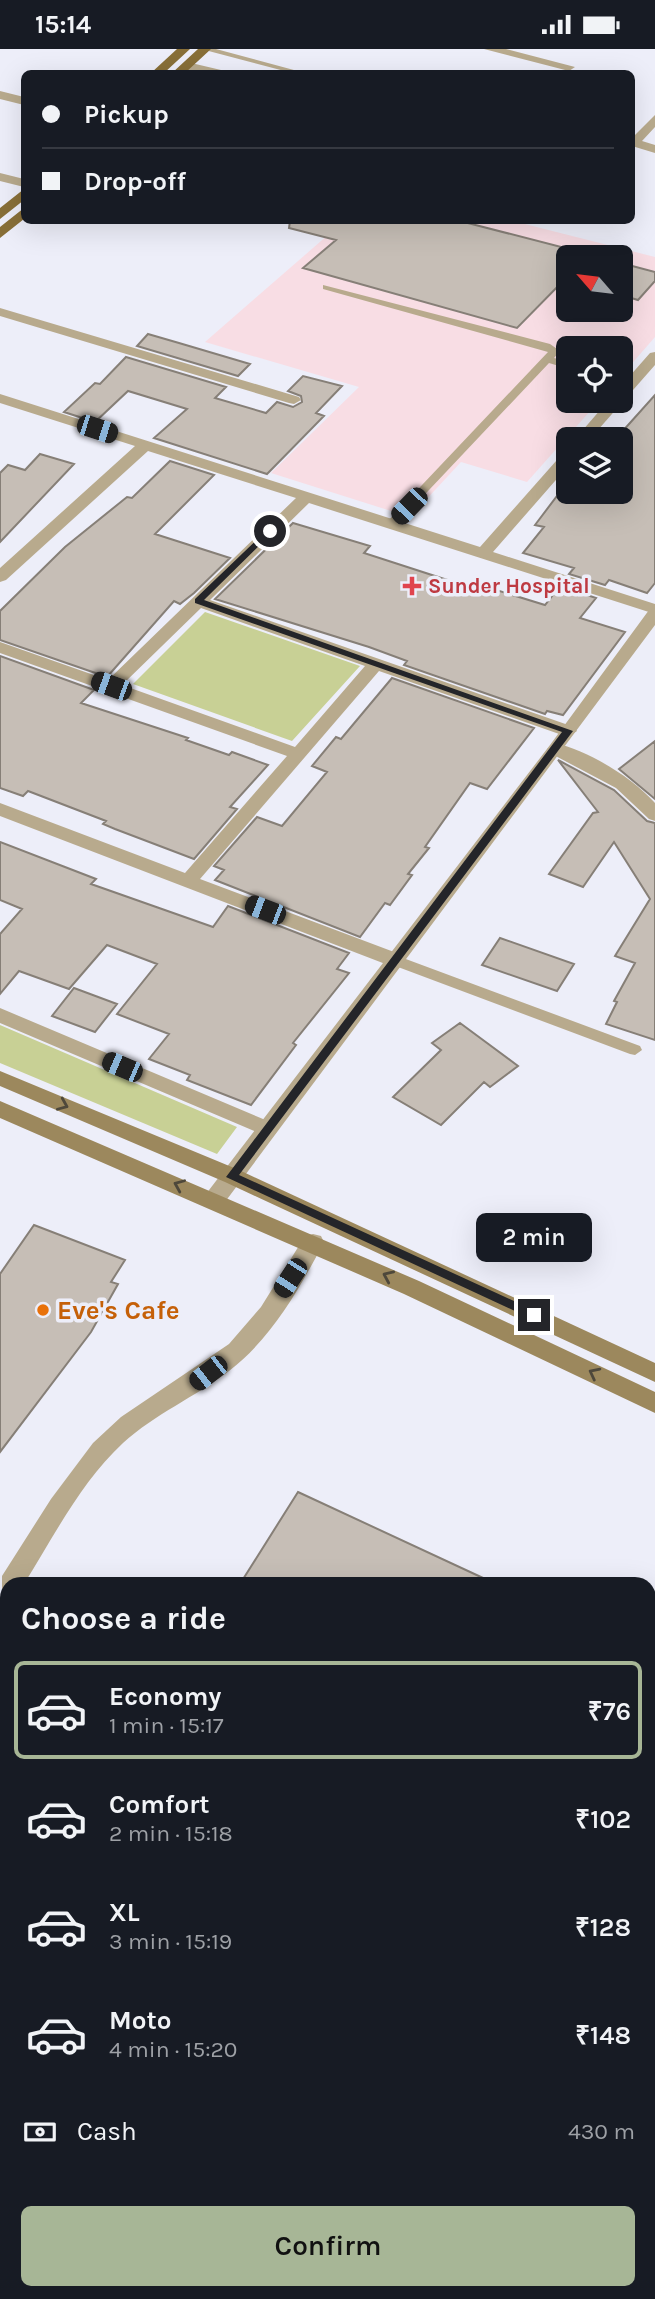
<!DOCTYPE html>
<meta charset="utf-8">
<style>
body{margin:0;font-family:Karla,sans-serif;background:#242831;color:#f1f3f6;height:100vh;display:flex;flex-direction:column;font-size:26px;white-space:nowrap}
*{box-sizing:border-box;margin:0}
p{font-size:23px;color:#9ea1a6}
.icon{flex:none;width:38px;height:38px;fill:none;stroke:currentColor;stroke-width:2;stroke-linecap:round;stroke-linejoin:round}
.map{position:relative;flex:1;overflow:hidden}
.details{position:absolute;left:0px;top:1528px;width:656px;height:723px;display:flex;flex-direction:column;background:#171b24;border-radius:21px 21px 0 0;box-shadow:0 7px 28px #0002}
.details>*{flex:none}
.guide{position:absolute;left:21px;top:21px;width:614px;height:154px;border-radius:10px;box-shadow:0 7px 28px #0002;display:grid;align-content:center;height:154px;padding:0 21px;background:#171b24}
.needle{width:46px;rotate:298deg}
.fabs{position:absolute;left:556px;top:196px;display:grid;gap:14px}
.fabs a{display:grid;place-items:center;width:77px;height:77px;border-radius:10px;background:#171b24;box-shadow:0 7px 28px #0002;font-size:35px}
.end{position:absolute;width:32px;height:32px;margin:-16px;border:9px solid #242529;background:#fff;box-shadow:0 0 0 4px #fff}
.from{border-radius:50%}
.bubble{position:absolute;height:49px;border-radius:10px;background:#171b24;box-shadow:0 7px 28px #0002;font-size:23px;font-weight:600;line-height:49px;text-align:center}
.car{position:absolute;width:21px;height:42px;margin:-21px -10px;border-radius:9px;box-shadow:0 0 5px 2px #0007;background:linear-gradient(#222 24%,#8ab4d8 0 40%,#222 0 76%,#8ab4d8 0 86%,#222 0)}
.guide b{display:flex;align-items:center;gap:24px;height:66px;font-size:26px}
.guide b+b{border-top:2px solid #363941}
.guide i{width:18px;height:18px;background:#f1f3f6}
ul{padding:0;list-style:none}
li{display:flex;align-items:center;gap:21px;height:98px;margin:0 14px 10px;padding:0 7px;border:4px solid transparent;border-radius:10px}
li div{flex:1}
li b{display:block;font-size:26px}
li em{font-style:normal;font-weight:600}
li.active{border-color:#a7b696}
li>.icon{width:63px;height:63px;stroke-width:1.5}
h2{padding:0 21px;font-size:32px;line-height:84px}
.pay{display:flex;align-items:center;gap:18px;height:77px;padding:0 21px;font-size:26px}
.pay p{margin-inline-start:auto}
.cta{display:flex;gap:14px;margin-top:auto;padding:14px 21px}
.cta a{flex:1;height:80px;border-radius:10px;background:#a7b696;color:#111;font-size:28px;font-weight:600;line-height:80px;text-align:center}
.status{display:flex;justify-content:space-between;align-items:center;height:49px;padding:0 35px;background:#171b24;direction:ltr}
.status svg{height:19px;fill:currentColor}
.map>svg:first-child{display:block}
.education{fill:#f8dde4;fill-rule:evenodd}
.green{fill:#c8d095}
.building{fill:#c6beb6;stroke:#867f77;stroke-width:2}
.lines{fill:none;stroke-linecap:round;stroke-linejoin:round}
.service{fill:#b8aa8d;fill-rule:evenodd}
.minor{fill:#b8aa8d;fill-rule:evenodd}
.tertiary{fill:#b8aa8d;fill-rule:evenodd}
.secondary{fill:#9c885d;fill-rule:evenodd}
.primary{fill:#886f38;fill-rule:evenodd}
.oneway{stroke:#4e483b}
.route{fill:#242529}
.health-dot{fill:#e0444e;stroke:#edeef9;stroke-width:2.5}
.food-dot{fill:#e8710a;stroke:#edeef9;stroke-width:2.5}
.labels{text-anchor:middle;stroke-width:7;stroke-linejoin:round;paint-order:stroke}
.far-health-label{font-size:21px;font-weight:bold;fill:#be3a42;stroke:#edeef9;text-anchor:start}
.food-label{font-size:26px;font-weight:bold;fill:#c56008;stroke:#edeef9;text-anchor:start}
</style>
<div class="status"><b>15:14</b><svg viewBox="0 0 49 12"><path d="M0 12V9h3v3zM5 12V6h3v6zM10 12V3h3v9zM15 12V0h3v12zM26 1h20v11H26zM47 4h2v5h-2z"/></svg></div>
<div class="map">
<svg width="655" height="2250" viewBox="0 0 655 2250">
<rect width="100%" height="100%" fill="#edeef9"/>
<path class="education" d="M344,172h169l142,36v80l-34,39v-28h-52v53h30l-72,81 -66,-20 -51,55 -139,-44 88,-86 -154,-45zM569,208h52v53h-52z"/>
<path class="green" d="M205,563l155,54 -68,75 -159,-57z
M0,976l237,102 -20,27 -217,-91z"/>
<path class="building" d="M290,172h170l109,28v26l-52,53 -214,-60 33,-28 -47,-12z
M621,214l34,9v9l-17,19 -17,-5z
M148,285l31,9 71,21 -12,12 -101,-30z
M126,308l100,30 -11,11 51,15 11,-11 16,5 9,-5 -1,-6 -13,-5 15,-15 39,10 -26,27 8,3 -57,58 -113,-36 33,-29 -59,-18 -33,31 -31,-10 31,-29 5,1z
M655,346v188l-8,10 -38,-13 -4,5 -36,-11 5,-6 -51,-15 21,-26 -9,-2 25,-33h61v-59z
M40,405l34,10 -74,78v-69l8,-8 17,5z
M170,412l44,14 -59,59 75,24 -36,35 -14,11 -6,-3 -67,76 -107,-37v-29l65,-64 62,-50 5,1z
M293,474l77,23 -6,7 102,33 4,-4 75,23 15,-19 36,12 -16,20 45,14 -62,83 -16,-4 -2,3 -141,-49 3,-4 -38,-14 -154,-48z
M0,607l94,34 -13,13 107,35 -2,2 43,15 3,-3 36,13 -38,42 7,2 -43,50 -79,-30 -12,-5 3,-3 -78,-30 -5,5 -23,-8z
M392,629l142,50 -47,61 -17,-6 -45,64 4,1 -21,26 4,1 -22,30 -5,-2 -25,34 -145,-57 9,-10 -10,-4 43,-49 25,9 45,-54 -15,-6 24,-29 5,2z
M655,692v58l-36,-30z
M558,711l56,30 33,31 8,2v217l-49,-16 11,-22 -3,-1 21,-38 -20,-7 35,-57 -36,-57 -31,45 -34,-13 44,-61 5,-1z
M0,793l96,37 -5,5 122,43 15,-21 121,47 -12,16 12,4 -56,70 3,2 -45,60 -64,-25 3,-5 -41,-16 20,-25 -52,-20 40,-50 -50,-19 -38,44 -50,-18 -19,23v-60l22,-25 -22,-9z
M500,889l74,26 -17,27 -75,-26z
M74,939l43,16 -22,28 -43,-16z
M460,974l58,43 -28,21 -6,-5 -43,43 -48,-28 48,-47 -9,-7z
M34,1176l91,35 -14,22 7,2 -27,48 -91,120v-178z
M298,1443l198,92h-256z"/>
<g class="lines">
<path class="service" d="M201,0h15l89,24h-13z
M323,236l227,59 10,7 -6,7 15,4v7l-20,-6 -154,163h-8v-4l161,-170 -225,-63z
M621,328l15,6 -5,3 -10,-2z
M395,906l245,91 2,4 -7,5 -5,-1 -240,-90 -2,-4 2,-4z"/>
<path class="minor" d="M484,0h22l69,18 -6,4z
M187,13l34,8 2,3h-19l-21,-4 -2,-3z
M0,42l24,6v8l-24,-6z
M655,66v12l-13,14 13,4v8l-23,-7v-8z
M0,124l24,6v8l-24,-6z
M0,259l299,89 2,3 -7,4 -5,-1 -289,-87z
M655,303v13l-65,74h-15l33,-38h13v-15l29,-33z
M0,345l480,153 84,-95 5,-1v14l-76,87 162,52v10l-346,-111 -99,97 364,127 3,4 -9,6 -6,-2 -183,-64 -179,208 202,76 3,5 -3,5h-14l-388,-149v-13l185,70 102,-117 -287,-103v-11l108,38 188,-182 -148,-47 -142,129 -6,2v-14l135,-122 -135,-43zM201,559l164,58 -70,81 -173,-62z
M556,694c34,9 76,34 99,60v18l-6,-2 -33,-31 -66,-35 -3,-4z
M0,959l275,116 3,5 -3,5h-14l-261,-111z
M313,1185l8,2 3,6c-24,46 -53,97 -95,129 -34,26 -74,43 -106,72 -42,39 -69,93 -99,141h-17v9l-5,-1v-16l49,-77 42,-56 28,-26 108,-73 32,-37 44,-71z
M655,2019v37l-6,2v-37z
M447,2244h33l-2,6h-34z"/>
<path class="tertiary" d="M655,559v17l-433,581h-16l-3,-6 3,-6 344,-449 99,-135z"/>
<path class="secondary" d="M0,1022l239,99 416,193v19l-430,-200 -225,-96z
M0,1052l419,180 236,111v21l-251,-119 -404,-176z"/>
<path class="primary" d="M177,0h13l-26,24h-13z
M198,0h13l-26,24h-13z
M24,140v11l-24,19v-11z
M24,159v11l-24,19v-11z"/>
</g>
<defs><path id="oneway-chevron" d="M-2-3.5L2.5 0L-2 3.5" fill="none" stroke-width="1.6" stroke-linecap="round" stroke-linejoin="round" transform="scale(1.75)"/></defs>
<g class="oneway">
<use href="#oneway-chevron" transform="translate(63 1056) rotate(23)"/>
<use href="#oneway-chevron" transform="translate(179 1136) rotate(-157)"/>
<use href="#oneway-chevron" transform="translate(388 1227) rotate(-156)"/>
<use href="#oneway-chevron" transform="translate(594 1324) rotate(-153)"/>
</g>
<path class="route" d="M267,481l7,1 -70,69 369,131 -334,444 299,137v6h-8l-304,-141 336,-445 -367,-129v-4z"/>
<path class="health-dot" d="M408.5 526.5h7v7h7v7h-7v7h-7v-7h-7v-7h7z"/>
<circle class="food-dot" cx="43" cy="1261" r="7"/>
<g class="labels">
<g class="far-health-label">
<text x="428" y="544">Sunder Hospital</text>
</g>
<g class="food-label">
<text x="57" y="1270">Eve's Cafe</text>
</g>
</g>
</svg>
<div class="fabs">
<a><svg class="needle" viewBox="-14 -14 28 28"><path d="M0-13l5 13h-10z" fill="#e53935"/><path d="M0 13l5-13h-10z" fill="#9ea1a6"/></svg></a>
<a><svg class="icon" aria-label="locate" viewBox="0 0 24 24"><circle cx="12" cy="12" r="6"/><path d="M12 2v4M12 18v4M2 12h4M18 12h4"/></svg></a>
<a><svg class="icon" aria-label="layers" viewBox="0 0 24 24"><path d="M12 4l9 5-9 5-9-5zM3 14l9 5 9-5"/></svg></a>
</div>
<i class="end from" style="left:270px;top:482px"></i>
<i class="end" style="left:534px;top:1266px"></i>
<div class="bubble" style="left:476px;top:1164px;width:116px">2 min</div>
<i class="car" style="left:97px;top:380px;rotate:108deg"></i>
<i class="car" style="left:409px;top:457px;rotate:224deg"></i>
<i class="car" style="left:111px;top:637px;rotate:290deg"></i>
<i class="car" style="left:265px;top:861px;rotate:291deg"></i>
<i class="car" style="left:122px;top:1018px;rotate:293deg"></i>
<i class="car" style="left:290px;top:1229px;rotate:213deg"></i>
<i class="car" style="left:208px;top:1324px;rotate:232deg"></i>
<div class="guide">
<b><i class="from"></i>Pickup</b>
<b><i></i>Drop-off</b>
</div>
<section class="details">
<h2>Choose a ride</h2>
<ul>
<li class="active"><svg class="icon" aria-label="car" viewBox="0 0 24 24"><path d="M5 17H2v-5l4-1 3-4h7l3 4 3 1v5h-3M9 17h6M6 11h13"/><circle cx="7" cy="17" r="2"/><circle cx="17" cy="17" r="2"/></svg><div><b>Economy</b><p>1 min · 15:17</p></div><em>₹76</em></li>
<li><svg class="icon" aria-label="car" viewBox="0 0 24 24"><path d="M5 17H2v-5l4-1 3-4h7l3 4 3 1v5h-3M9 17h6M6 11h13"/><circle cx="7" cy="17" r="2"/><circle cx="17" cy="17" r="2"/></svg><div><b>Comfort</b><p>2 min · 15:18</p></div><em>₹102</em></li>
<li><svg class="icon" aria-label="car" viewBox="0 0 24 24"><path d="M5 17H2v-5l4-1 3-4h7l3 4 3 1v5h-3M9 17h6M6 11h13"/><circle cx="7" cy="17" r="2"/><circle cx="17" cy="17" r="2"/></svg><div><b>XL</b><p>3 min · 15:19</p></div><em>₹128</em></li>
<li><svg class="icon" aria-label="car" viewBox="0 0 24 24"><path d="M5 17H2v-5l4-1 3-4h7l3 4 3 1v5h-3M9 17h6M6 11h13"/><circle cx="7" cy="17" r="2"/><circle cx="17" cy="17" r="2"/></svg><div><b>Moto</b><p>4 min · 15:20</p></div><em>₹148</em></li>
</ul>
<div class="pay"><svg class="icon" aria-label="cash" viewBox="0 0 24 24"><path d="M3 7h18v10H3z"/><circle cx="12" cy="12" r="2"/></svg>Cash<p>430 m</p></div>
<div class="cta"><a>Confirm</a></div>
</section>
</div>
